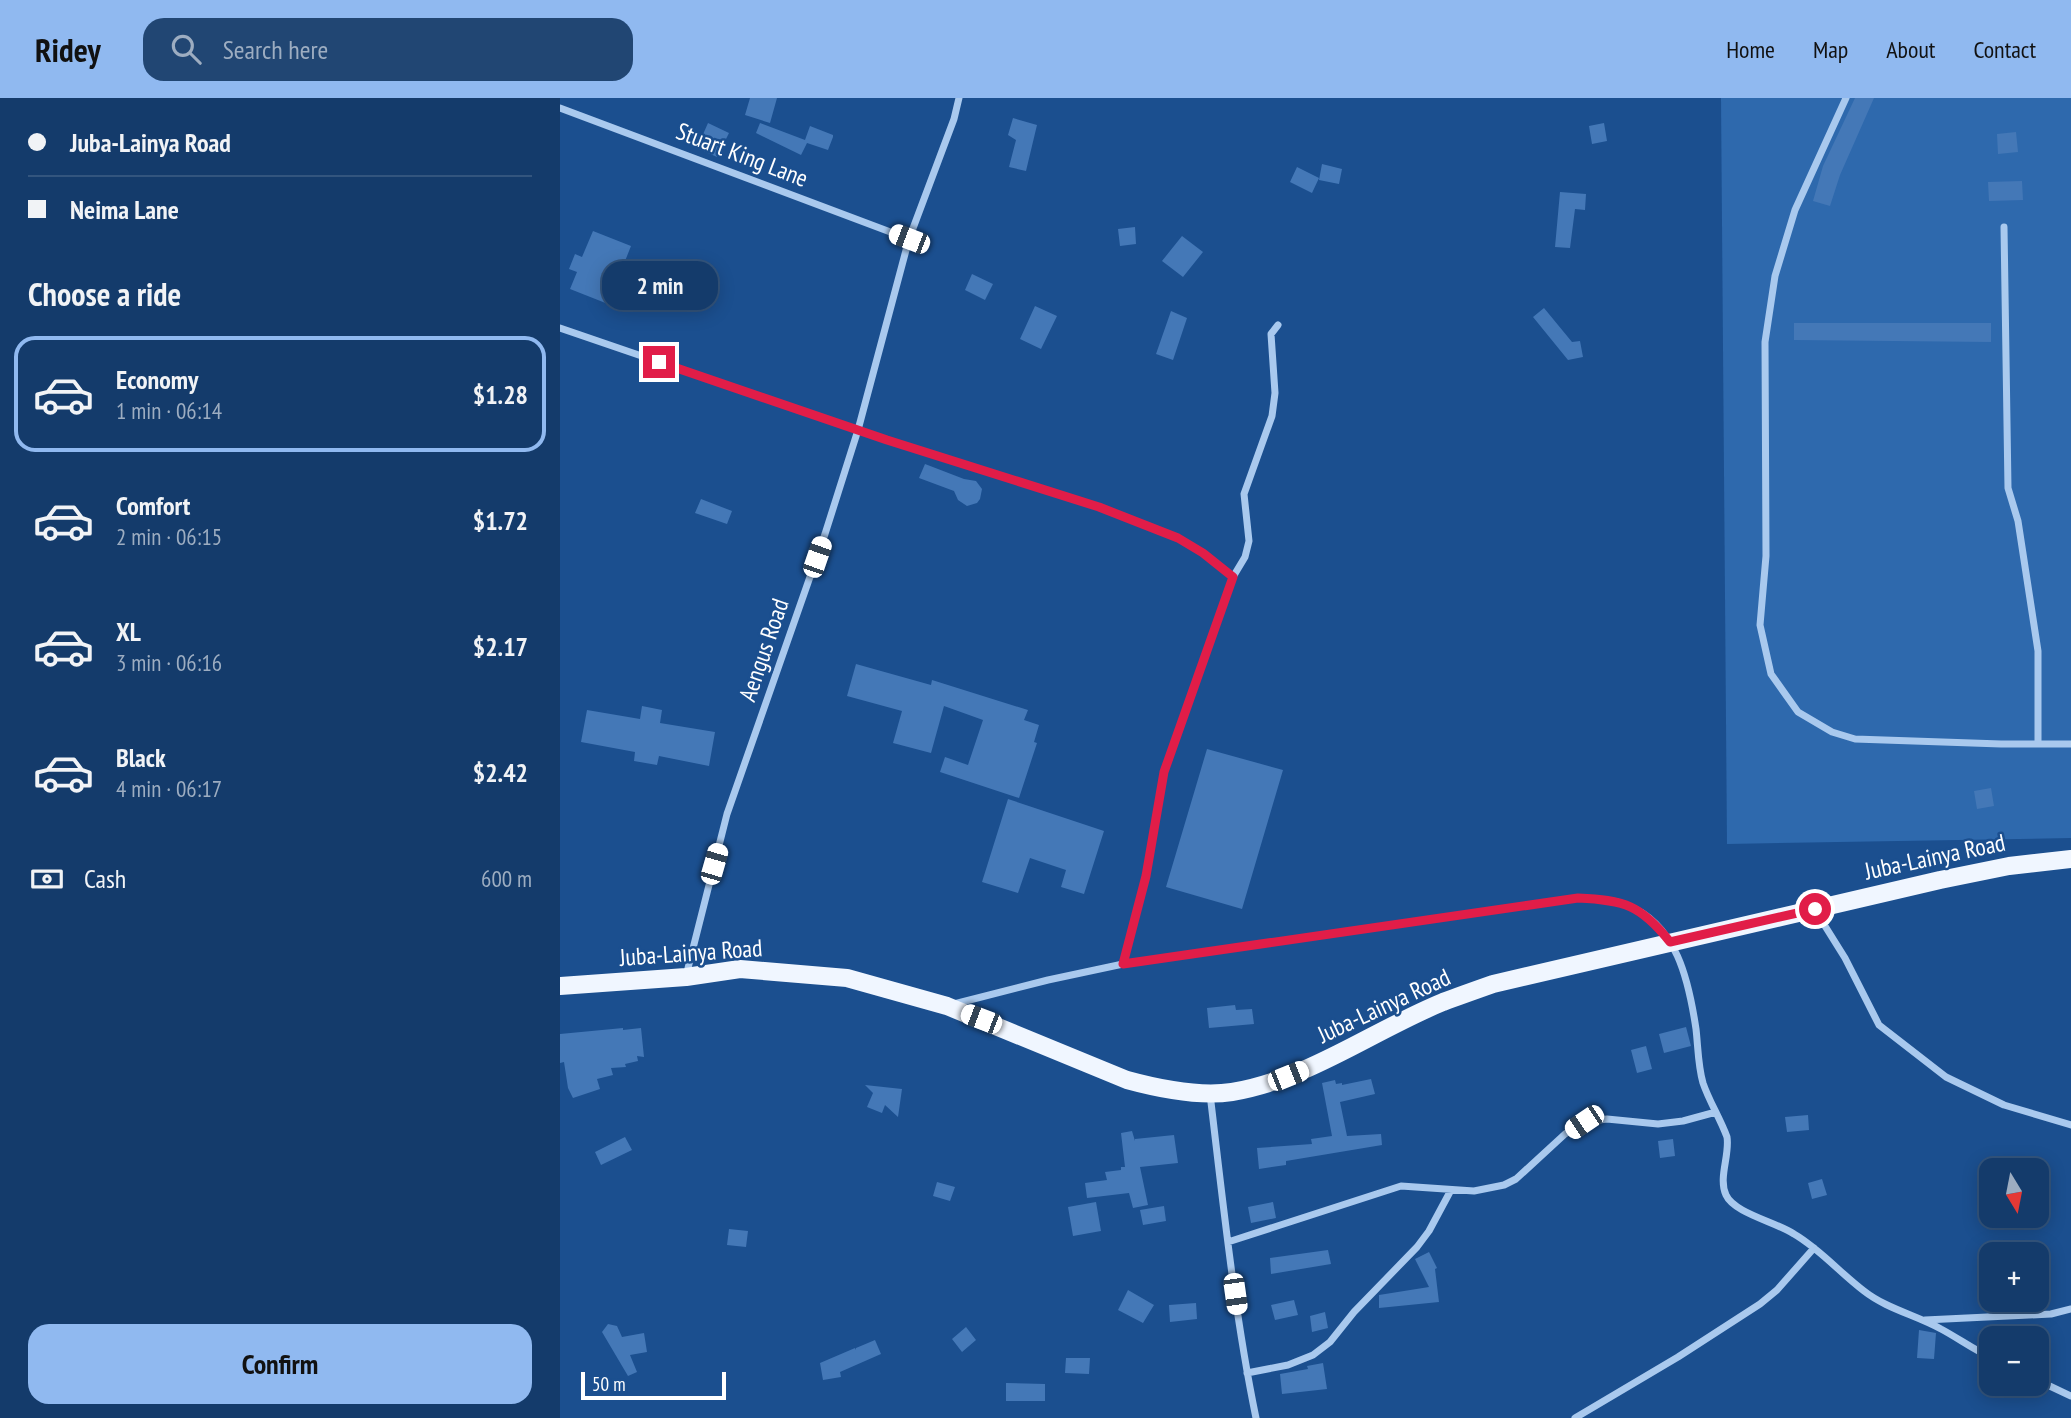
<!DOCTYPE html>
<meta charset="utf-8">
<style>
body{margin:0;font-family:"PT Sans Narrow",sans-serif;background:#214673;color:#f1f3f6;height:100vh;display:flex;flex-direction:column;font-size:26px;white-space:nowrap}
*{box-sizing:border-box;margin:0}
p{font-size:23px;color:#9dadc1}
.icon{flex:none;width:38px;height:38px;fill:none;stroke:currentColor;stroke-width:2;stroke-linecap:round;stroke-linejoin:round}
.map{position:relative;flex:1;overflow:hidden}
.sheet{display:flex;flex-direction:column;background:#143b6b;width:560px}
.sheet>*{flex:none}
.hud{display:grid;align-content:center;height:154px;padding:0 28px;background:#143b6b}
.needle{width:46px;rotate:170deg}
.tools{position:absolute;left:1419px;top:1060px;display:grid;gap:14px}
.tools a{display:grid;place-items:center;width:70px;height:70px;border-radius:14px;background:#143b6b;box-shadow:0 4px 18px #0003,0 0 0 2px #33557e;font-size:35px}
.scale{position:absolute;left:21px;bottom:18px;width:145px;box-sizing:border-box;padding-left:7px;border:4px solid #fff;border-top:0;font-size:19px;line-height:24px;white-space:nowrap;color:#fff;-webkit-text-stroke:5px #1b4f8f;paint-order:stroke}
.end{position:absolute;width:32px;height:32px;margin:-16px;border:9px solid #e11d48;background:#fff;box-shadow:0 0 0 4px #fff}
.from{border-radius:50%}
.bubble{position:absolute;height:49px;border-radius:21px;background:#143b6b;box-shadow:0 4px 18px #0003,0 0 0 2px #33557e;font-size:23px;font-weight:700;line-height:49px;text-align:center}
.car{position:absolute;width:21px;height:42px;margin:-21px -10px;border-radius:9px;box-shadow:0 0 5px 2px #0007;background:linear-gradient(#fff 24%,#345 0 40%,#fff 0 76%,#345 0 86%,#fff 0)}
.hud b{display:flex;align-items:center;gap:24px;height:66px;font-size:26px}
.hud b+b{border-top:2px solid #33557e}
.hud i{width:18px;height:18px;background:#f1f3f6}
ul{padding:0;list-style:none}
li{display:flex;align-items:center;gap:21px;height:116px;margin:0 14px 10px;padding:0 14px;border:4px solid transparent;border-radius:21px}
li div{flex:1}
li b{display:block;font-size:26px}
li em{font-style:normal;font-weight:700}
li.current{border-color:#90b9f0}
li>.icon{width:63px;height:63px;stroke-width:1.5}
h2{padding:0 28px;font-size:32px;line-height:84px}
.pay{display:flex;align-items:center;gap:18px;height:77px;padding:0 28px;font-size:26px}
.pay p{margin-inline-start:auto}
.action{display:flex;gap:14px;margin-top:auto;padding:14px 28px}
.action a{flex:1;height:80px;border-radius:21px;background:#90b9f0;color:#111;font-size:28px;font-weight:700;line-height:80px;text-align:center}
header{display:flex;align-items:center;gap:42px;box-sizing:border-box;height:98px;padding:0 35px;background:#90b9f0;color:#111}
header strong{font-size:33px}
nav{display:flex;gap:38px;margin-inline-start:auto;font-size:24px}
.search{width:490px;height:63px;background:#214673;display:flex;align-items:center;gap:18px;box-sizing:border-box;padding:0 24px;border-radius:21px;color:#9dadc1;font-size:26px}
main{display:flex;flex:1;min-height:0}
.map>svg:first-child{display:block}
.green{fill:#2e69ad}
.building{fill:#4478b7}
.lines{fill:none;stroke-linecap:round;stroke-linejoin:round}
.street{stroke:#a9c9ee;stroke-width:7}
.primary{stroke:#f0f6ff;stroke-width:18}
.route{stroke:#e11d48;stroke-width:9}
.labels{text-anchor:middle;stroke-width:5;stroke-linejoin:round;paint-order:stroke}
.street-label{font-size:24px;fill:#fff;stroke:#1b4f8f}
</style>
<header>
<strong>Ridey</strong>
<div class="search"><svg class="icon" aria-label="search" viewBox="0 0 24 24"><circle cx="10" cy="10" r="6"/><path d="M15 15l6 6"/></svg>Search here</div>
<nav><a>Home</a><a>Map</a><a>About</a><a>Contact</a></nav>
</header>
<main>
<section class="sheet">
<div class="hud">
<b><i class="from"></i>Juba-Lainya Road</b>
<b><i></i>Neima Lane</b>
</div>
<h2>Choose a ride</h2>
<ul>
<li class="current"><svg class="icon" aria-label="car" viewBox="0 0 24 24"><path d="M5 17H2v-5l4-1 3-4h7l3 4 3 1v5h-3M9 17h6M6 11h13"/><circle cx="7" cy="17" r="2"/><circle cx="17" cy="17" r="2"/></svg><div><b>Economy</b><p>1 min · 06:14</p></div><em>$1.28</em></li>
<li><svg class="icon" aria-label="car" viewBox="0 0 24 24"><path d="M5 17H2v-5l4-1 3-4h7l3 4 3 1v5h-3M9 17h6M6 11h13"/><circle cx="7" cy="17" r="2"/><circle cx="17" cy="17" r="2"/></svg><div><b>Comfort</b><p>2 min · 06:15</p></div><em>$1.72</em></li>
<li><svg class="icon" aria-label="car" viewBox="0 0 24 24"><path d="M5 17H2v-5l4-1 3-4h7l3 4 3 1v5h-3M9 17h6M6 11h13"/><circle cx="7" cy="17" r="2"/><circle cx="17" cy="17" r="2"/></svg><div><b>XL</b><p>3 min · 06:16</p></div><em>$2.17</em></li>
<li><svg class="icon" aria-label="car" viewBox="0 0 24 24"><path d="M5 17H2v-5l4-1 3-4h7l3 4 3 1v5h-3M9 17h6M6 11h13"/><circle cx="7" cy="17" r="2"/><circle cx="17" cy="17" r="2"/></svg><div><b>Black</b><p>4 min · 06:17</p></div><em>$2.42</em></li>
</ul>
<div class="pay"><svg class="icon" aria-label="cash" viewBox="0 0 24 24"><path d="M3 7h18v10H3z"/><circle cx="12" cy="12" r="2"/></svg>Cash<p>600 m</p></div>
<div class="action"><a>Confirm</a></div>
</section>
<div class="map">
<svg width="1511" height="1320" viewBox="0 0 1511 1320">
<rect width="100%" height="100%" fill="#1b4f8f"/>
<path class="green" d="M1161,0h350v740l-344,6z"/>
<path class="building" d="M190,0h27l-7,25 -25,-8z
M1295,0h19l-34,77 -10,31 -17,-5 10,-35z
M453,20l24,7 -11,46 -17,-4 7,-27 -8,-5z
M148,25l21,10 -12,24 -20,-9z
M200,25l45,17 5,-14 23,9v2l-5,13 -21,-7 -6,12 -45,-22z
M1044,25l3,18 -15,3 -3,-18z
M1456,34l2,20 -20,2 -1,-20z
M762,66l20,5 -3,15 -20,-4z
M737,69l22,11 -7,15 -22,-11z
M1462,83l1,19 -34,1 -1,-19z
M1000,94l26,2 -1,16 -10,-1 -5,39 -15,-1z
M575,129l1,17 -16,2 -2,-17z
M33,133l38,15 -23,58 -38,-15 7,-17 -8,-3 6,-15 7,3z
M622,138l21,16 -20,25 -21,-16z
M412,176l21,10 -8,16 -20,-10z
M475,208l22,10 -16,33 -21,-10z
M984,210l28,34 8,-1 3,16 -15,3 -35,-43z
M611,213l16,7 -14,42 -17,-6z
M1234,225h197v19l-197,-2z
M365,366l39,15 12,2 6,8 -2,10 -3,4 -10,3 -9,-6 -4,-9 -35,-13z
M141,401l31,12 -5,13 -32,-11z
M296,566l75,21 1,-5 96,30 -4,10 15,5 -5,17 3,1 -18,55 -79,-26 5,-15 23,8 15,-45 -39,-14 -13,47 -38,-10 9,-32 -55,-15z
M82,608l20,4 -2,13 55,9 -6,34 -50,-10 -2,9 -23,-4 1,-9 -54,-10 6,-32 53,9z
M647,651l76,21 -41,139 -76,-22z
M1431,690l3,18 -17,3 -3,-18z
M448,701l96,32 -20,63 -23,-7 5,-17 -36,-12 -12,35 -36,-11z
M675,907l1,5 16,-1 2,15 -45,4 -2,-20z
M1126,929l5,19 -27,7 -5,-19z
M63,930v2l18,-2 3,29 -7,-1 1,5 -13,3 1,3 -15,1 2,7 -16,4 3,10 -27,9 -5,-10 -4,-26 -4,1v-29z
M1086,948l6,23 -15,4 -6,-23z
M811,981l4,15 -35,8 7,34 34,-2 1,11 -96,16v4l-27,4 -2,-21 55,-4 -1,-5 21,-3 -10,-53 13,-3 1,4 6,-1v2z
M305,987l37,4 -4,28 -13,-12 -3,8 -15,-6 6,-14z
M1248,1017l1,15 -22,2 -2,-15z
M572,1033l3,10v-2l39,-4 4,28 -38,4 8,38 -15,3 -4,-15 -42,5 -2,-15 22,-3 -2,-8 16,-2v-3h4l-4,-34z
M65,1039l7,13 -31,15 -6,-13z
M1113,1041l2,17 -15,2 -2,-17z
M1262,1081l5,16 -15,4 -4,-16z
M377,1084l18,5 -5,14 -17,-5z
M536,1104l5,29 -28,5 -5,-29z
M713,1104l3,16 -25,5 -3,-16z
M604,1108l2,15 -23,4 -3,-15z
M169,1131l19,2 -2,16 -19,-2z
M768,1152l3,14 -60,10 -1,-16z
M869,1154l8,16 -2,1 4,33 -60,6v-13l50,-8 -14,-28z
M568,1192l26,15 -11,18 -25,-13z
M734,1202l4,15 -23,5 -4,-15z
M636,1205l1,16 -27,3 -1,-17z
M765,1214l3,16 -16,4 -2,-16z
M48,1226l9,2 5,11 22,-4 3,19 -17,3 7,17 -9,4 -26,-44z
M406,1229l10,13 -14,12 -10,-13z
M1359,1232l17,3 -2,26 -17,-1z
M315,1242l6,14 -41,18 1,5 -18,3 -3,-17 35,-15v2l1,-2z
M506,1260h24l-1,16 -24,-1z
M763,1265l4,26 -45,5 -2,-20 28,-5 -1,-3z
M446,1285l39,1v17h-39z"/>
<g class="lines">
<path class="street" d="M1286,0l-51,112 -20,66 -10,66 1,214 -6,69 11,49 27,38 34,20 23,7 146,5h70
M0,10l349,131
M1444,129l4,261 10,33 20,130v93
M0,230l327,112 212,67 79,31 25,15 30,24
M1255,812l30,48 34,67 67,52 58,28 67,20
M563,866l23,-88 18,-104 69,-195 12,-20 4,-16 -5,-47 28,-78 3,-23 -4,-59 7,-9
M126,878l41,-162 98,-280 33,-104 51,-191 45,-120 5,-21
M394,906l94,-24 75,-16 455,-66c16,1 33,1 48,7 51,18 63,77 70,124 2,17 2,37 7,54 6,18 17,35 24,54 3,18 -9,41 -1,58 8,18 50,27 68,39 26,15 46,39 70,57 23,18 52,24 77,38 17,9 33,21 51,29
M650,996c13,108 24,217 46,324
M668,1144l173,-56 73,5 30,-6 12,-6 49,-45 19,-12 23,-3 51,5 25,-3 33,-9
M1365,1222l126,-6 20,-5
M687,1275l41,-8 25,-10 17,-13 24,-30 63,-65 12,-16 22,-41
M1477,1282l34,16
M1015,1320l103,-61 82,-53 17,-14 37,-42"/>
<path class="primary" d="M0,888l126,-9 54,-8 107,9 100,28 180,74c33,9 71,17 105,12 77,-13 140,-61 211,-90 16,-6 33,-12 50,-18l447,-104 69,-14 62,-7"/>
</g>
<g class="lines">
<path class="route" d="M99,264l228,78 212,67 79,31 25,15 30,24 -69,195 -18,104 -23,88 455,-66c46,2 63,7 92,44l145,-33"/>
</g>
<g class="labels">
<g class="street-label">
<text transform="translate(182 57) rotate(21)" y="8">Stuart King Lane</text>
<text transform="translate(204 552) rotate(-71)" y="8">Aengus Road</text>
<text transform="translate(1375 759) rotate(-12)" y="8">Juba-Lainya Road</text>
<text transform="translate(131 855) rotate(-4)" y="8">Juba-Lainya Road</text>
<text transform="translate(824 908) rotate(-25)" y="8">Juba-Lainya Road</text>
</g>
</g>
</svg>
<div class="tools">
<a><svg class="needle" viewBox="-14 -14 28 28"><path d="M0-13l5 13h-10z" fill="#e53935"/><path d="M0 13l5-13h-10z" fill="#9dadc1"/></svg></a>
<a>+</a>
<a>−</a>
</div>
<div class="scale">50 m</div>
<i class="end from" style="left:1255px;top:811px"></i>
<i class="end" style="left:99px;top:264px"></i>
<div class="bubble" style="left:42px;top:163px;width:116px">2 min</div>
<i class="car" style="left:349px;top:141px;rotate:291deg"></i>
<i class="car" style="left:257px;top:459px;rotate:19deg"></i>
<i class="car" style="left:154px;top:766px;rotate:16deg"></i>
<i class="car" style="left:421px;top:921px;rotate:291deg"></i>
<i class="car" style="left:728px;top:978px;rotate:68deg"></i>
<i class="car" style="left:1024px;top:1024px;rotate:236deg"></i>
<i class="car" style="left:675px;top:1196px;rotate:172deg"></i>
</div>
</main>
